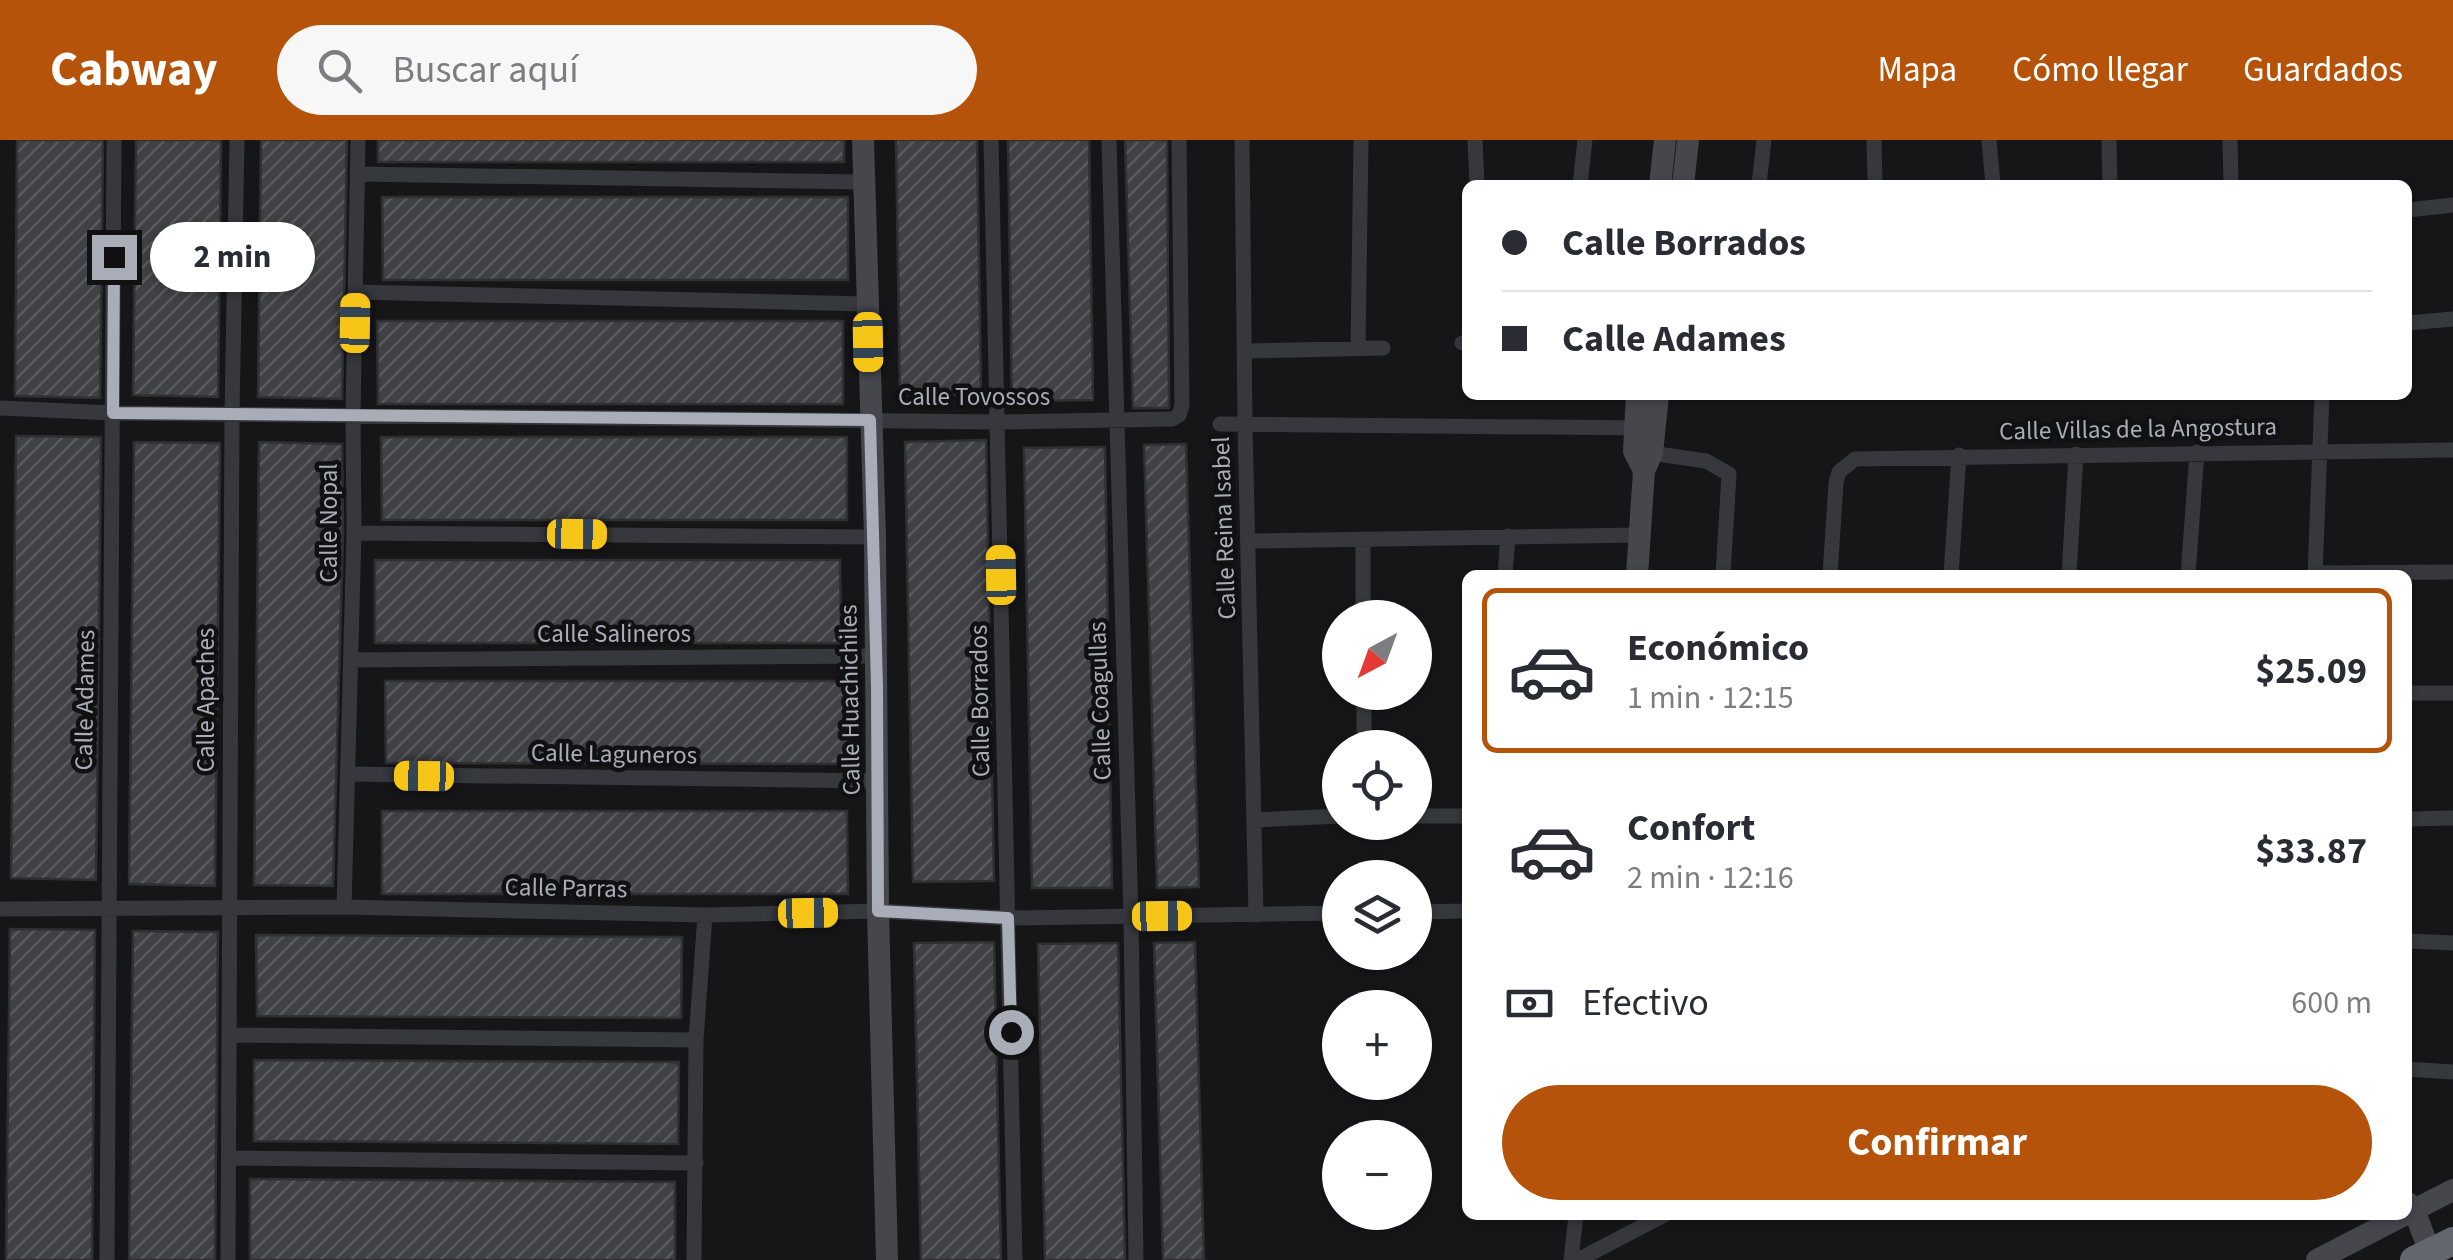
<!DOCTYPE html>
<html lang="es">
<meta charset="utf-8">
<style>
body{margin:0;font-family:"Source Sans 3",sans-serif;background:#f7f7f7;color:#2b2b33;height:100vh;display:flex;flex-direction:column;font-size:38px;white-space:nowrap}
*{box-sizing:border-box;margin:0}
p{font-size:32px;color:#7c7c81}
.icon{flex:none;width:55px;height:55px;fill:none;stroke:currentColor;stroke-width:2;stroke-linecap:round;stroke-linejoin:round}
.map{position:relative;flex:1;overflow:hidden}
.details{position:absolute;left:1462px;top:430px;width:950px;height:650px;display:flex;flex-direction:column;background:#fff;border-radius:15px;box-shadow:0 2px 8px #0004}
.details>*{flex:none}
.hud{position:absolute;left:1462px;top:40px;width:950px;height:220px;border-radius:15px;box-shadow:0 2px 8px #0004;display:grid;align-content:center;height:220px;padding:0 40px;background:#fff}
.needle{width:65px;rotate:221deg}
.tools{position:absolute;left:1322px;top:460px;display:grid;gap:20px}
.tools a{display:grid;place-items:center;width:110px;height:110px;border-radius:50%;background:#fff;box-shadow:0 2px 8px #0004;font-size:50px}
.end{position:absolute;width:45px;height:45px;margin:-22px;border:12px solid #a8adb8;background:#111;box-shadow:0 0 0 5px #111}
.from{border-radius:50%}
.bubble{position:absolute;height:70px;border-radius:35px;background:#fff;box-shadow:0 2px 8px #0004;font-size:32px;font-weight:700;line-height:70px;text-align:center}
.car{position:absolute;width:30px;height:60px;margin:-30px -15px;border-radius:12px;box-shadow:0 0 8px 2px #0007;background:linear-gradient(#f5c518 24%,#345 0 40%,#f5c518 0 76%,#345 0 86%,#f5c518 0)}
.hud b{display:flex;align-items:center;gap:35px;height:95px;font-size:38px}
.hud b+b{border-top:2px solid #e1e1e2}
.hud i{width:25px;height:25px;background:#2b2b33}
ul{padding:18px 0 0;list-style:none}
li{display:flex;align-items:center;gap:30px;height:165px;margin:0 20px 15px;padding:0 20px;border:5px solid transparent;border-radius:15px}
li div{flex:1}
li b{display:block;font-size:38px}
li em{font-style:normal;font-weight:700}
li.selected{border-color:#b45309}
li>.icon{width:90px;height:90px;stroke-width:1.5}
.pay{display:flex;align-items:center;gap:25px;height:110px;padding:0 40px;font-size:38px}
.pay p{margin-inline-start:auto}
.action{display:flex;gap:20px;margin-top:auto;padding:20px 40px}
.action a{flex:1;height:115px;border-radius:60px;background:#b45309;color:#fff;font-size:40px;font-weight:700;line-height:115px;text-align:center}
header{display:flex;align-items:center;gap:60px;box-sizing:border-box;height:140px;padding:0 50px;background:#b45309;color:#fff}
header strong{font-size:48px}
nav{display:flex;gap:55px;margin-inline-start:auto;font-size:35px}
.search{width:700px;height:90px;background:#f7f7f7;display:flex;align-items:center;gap:25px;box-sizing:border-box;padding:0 35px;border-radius:55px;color:#7c7c81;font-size:38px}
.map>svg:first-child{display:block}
.building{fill:url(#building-hatch);stroke:#303034;stroke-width:2.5}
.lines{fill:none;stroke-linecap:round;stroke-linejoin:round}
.street{stroke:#37383d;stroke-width:15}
.secondary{stroke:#45474d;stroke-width:22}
.highway{stroke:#63666e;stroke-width:28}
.route{stroke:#a8adb8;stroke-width:12}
.labels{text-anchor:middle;stroke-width:9;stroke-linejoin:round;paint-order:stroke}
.street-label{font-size:25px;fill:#a8adb8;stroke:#111113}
</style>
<header>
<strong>Cabway</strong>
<div class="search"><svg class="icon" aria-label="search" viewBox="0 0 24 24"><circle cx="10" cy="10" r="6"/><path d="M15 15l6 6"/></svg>Buscar aquí</div>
<nav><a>Mapa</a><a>Cómo llegar</a><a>Guardados</a></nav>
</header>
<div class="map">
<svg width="2453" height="1120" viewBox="0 0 2453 1120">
<defs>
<pattern id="building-hatch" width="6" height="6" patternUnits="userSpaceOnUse" patternTransform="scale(2.5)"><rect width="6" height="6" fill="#404145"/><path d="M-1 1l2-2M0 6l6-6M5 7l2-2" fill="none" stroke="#595a5e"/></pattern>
</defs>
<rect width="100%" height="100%" fill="#161618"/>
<path class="building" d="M17,0h86l-3,258 -85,-2z
M136,0h85l-3,257 -85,-2z
M261,0h86l-5,259 -84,-2z
M378,0h466v22h-466z
M896,0h81l4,254 -81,1z
M1008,0h81l4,260 -81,1z
M1125,0h42l2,268h-36z
M382,57h466v83h-465z
M377,181h466v83h-465z
M16,296l85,1 -5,443 -85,-2z
M381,297h466v83h-465z
M986,300l8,441 -81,1 -8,-440z
M134,302l86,1 -5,443 -86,-2z
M259,302l83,2 1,89 -10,353 -79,-1z
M1186,304l13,443 -42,1 -13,-443z
M1105,307l7,441h-80l-8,-440z
M375,420h465l1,83h-466z
M385,541h466v83l-465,-1z
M382,671h465l1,83h-466z
M10,789l85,1 -3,330h-86z
M133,791l85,1 -3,328h-86z
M256,795l426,2 -1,81 -424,-2z
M994,802l7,318h-80l-7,-317z
M1195,802l9,318h-41l-9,-317z
M1118,803l7,317h-80l-7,-316z
M254,920l425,2 -1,82 -424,-3z
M250,1039l425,3v78h-425z"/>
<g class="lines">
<path class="street" d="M991,0l24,1120
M1109,0l22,777 5,343
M1242,0l3,283 11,492
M1475,0l2,45
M1874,0l1,45
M1989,0l4,45
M2109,0l1,45
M2230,0l1,45
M359,34l504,8
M1580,45l5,-45
M1759,45l5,-45
M2408,70l45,-5
M356,152l510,12
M2408,183l45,-4
M1462,203h6
M1358,208l3,-208
M1246,211l137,-3
M0,268l113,5 885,9 174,-3 7,-4 3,-10 -3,-265
M1220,284l425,4
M1644,312l62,9 23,13 -6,101
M354,393l521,4
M1363,399v79
M1249,401l391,-6
M2315,433l138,-1
M1505,435l3,-39
M1830,435l6,-92 3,-11 16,-13 598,-9
M1951,435l8,-120
M2069,435l7,-121
M2188,435l9,-123
M2315,435l7,-180
M351,520l526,-4
M1364,552v56
M2408,553h45
M348,634l530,7
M1415,676h53
M2408,679l45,-1
M1254,680l86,-4
M344,767l10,-374 -1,-119 5,-274
M0,769l344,-2 361,8 173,-4 130,7 332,-5
M1415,772l53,-1
M2408,801l45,2
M229,895l467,5
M2408,929l45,3
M231,1018l465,5
M107,1120l7,-1120
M228,1120l4,-846 5,-274
M694,1120l2,-220 9,-125
M1571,1120l5,-45
M1578,1120l86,-45"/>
<path class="secondary" d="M863,0l12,397 3,374 9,349
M1660,45l5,-45
M1683,45l5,-45
M1637,255l-3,56 10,20
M1637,435l7,-104 8,-18 6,-58
M2408,1063l6,7 16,42
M2408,1073l45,-23
M2317,1120l87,-45"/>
<path class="highway" d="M2414,1120l39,-19"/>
</g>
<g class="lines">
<path class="route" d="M114,117l-1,156 757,7 7,267 1,224 130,7 3,114"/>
</g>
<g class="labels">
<g class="street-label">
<text x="974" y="265">Calle Tovossos</text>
<text transform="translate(2138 288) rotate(-1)" y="9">Calle Villas de la Angostura</text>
<text transform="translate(328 383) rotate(-90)" y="9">Calle Nopal</text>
<text transform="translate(1223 388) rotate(-92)" y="9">Calle Reina Isabel</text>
<text x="614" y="502">Calle Salineros</text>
<text transform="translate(84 560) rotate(-89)" y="9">Calle Adames</text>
<text transform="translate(205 560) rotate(-90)" y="9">Calle Apaches</text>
<text transform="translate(849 560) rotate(-91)" y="9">Calle Huachichiles</text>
<text transform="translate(979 561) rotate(-91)" y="9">Calle Borrados</text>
<text transform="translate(1099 561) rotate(-92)" y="9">Calle Coagullas</text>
<text transform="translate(614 613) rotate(1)" y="9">Calle Laguneros</text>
<text transform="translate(566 747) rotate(1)" y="9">Calle Parras</text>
</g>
</g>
</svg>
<div class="tools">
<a><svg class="needle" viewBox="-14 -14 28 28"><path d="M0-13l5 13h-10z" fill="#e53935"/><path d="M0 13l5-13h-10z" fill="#7c7c81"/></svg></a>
<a><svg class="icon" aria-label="locate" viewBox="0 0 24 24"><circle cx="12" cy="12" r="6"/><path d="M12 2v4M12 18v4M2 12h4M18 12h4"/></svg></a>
<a><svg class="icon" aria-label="layers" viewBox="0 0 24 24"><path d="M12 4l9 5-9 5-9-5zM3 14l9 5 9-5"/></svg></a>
<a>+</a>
<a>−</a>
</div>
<i class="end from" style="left:1011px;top:892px"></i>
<i class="end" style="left:114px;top:117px"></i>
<div class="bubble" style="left:150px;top:82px;width:165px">2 min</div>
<i class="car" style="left:355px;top:183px;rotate:1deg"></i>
<i class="car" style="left:868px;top:202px;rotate:179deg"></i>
<i class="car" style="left:577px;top:394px;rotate:91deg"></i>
<i class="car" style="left:1001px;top:435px;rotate:359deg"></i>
<i class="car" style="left:424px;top:636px;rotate:271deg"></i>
<i class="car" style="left:808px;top:773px;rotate:89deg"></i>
<i class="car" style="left:1162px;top:776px;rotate:89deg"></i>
<div class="hud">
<b><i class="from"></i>Calle Borrados</b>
<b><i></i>Calle Adames</b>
</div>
<section class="details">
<ul>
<li class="selected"><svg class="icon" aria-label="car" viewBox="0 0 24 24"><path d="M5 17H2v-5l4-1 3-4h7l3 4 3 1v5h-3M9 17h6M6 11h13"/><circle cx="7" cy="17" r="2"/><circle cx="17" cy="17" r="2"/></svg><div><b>Económico</b><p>1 min · 12:15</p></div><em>$25.09</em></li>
<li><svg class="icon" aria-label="car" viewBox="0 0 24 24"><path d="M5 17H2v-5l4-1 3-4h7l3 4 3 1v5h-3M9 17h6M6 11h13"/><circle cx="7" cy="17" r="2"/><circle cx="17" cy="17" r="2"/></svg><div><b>Confort</b><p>2 min · 12:16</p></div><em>$33.87</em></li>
</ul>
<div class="pay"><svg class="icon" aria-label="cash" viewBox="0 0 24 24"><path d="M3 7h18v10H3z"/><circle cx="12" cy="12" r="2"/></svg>Efectivo<p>600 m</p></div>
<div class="action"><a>Confirmar</a></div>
</section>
</div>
